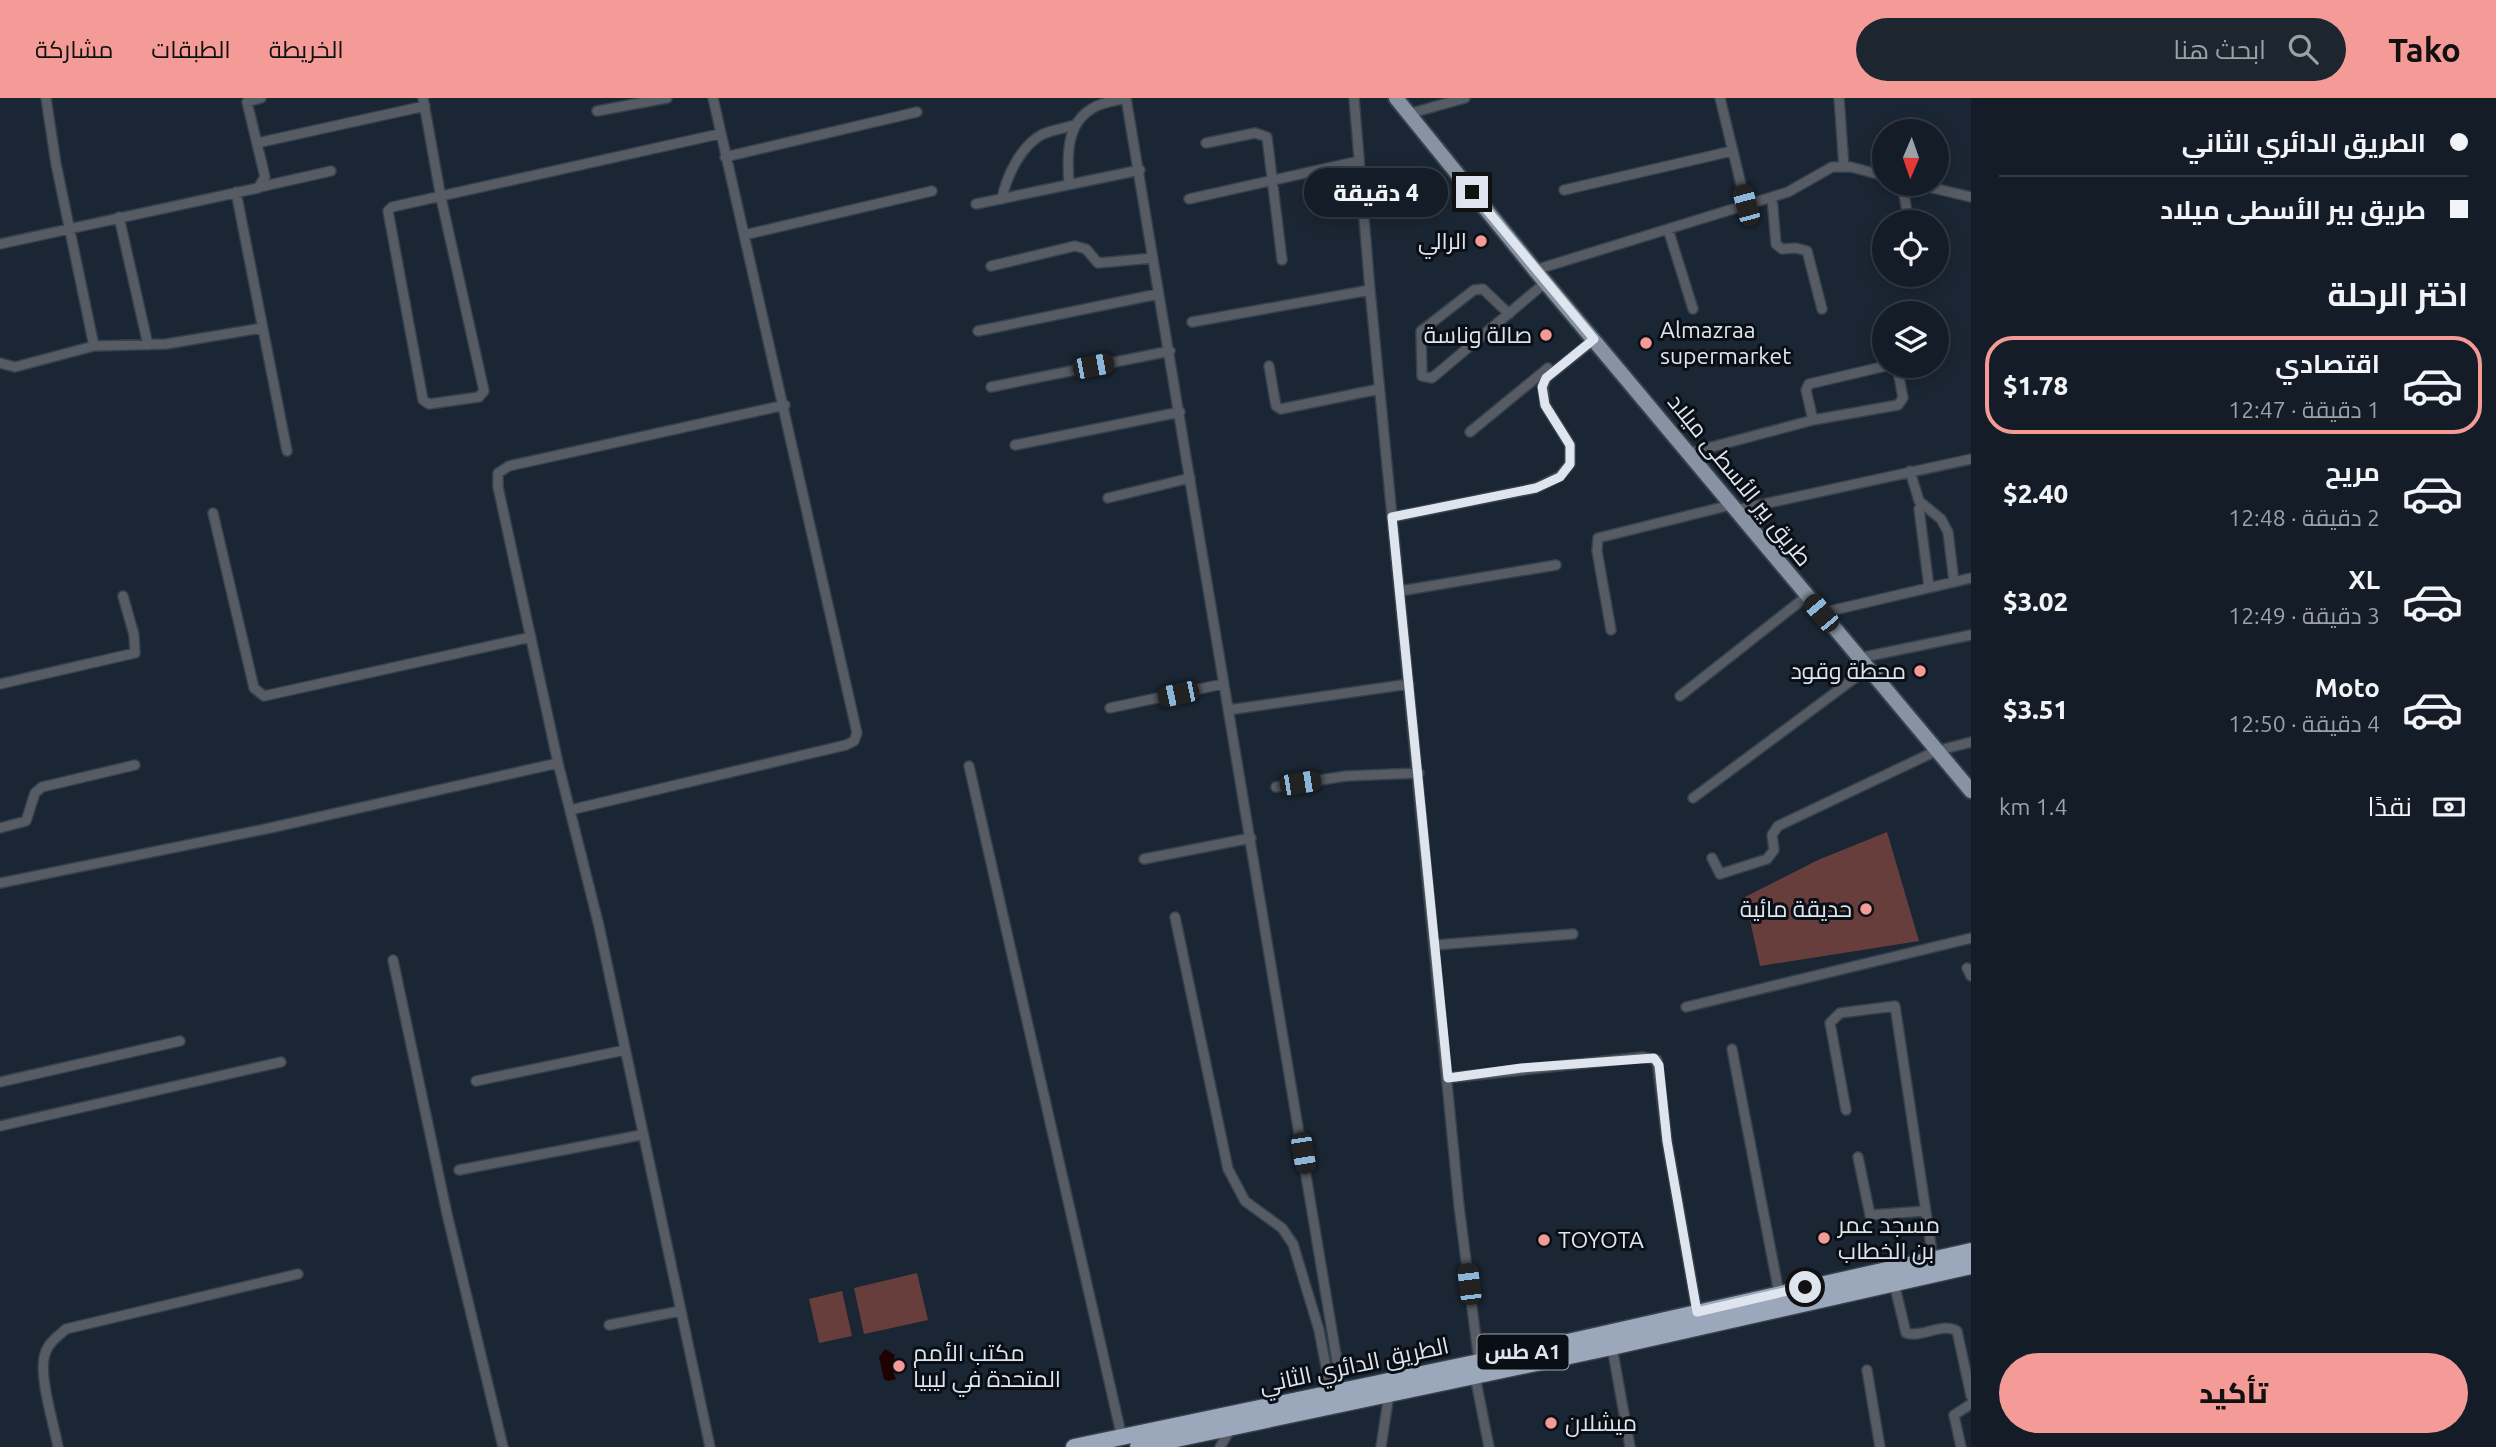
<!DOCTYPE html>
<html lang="ar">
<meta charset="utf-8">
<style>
body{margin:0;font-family:Ubuntu,Cairo,sans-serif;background:#1d252f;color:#f1f3f6;direction:rtl;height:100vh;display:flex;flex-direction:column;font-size:26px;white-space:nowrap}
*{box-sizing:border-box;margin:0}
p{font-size:23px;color:#9da1a7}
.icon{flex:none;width:38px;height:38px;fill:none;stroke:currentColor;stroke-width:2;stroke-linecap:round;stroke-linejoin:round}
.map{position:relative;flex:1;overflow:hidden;direction:ltr}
.panel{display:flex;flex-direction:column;background:#141c27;width:525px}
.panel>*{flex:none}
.top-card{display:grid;align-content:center;height:154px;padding:0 28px;background:#141c27}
.needle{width:46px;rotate:182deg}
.controls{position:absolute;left:1872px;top:21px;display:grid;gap:14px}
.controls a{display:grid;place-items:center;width:77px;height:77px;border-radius:50%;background:#141c27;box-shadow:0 4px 18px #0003,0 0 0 2px #333a44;font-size:35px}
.end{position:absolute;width:32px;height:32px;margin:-16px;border:9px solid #dee5ef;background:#111;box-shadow:0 0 0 4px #111}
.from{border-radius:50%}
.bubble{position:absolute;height:49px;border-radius:24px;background:#141c27;box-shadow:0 4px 18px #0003,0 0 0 2px #333a44;font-size:23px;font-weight:800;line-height:49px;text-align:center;direction:rtl}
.car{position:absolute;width:21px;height:42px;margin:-21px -10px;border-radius:9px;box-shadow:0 0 5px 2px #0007;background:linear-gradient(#222 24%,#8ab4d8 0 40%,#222 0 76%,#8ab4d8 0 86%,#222 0)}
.top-card b{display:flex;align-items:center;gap:24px;height:66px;font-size:26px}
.top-card b+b{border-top:2px solid #333a44}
.top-card i{width:18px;height:18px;background:#f1f3f6}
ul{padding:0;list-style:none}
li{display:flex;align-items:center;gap:21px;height:98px;margin:0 14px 10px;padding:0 14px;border:4px solid transparent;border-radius:28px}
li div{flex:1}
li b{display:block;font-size:26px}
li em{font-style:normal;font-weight:800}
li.current{border-color:#f59b97}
li>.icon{width:63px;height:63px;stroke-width:1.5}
h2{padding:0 28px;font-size:32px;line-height:84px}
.pay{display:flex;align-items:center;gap:18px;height:77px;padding:0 28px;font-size:26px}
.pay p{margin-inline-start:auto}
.action{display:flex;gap:14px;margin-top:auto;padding:14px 28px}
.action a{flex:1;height:80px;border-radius:42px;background:#f59b97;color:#111;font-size:28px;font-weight:800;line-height:80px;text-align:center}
header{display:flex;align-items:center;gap:42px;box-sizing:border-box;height:98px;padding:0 35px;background:#f59b97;color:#111}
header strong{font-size:33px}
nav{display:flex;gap:38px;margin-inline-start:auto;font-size:24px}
.search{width:490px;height:63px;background:#1d252f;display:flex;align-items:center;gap:18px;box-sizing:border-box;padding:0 24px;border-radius:38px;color:#9da1a7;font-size:26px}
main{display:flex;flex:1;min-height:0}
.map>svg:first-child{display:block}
.green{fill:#673e3c}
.water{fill:#1f0102}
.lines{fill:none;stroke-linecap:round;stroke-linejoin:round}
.street-casing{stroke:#36414e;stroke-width:12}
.primary-casing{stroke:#36414e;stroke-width:18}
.highway-casing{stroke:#36414e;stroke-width:19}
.street{stroke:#575c64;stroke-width:9}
.primary{stroke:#8793a2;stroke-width:14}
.highway{stroke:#9ba8bb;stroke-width:16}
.route{stroke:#dee5ef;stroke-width:9}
.poi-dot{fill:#f59b97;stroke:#0a0f15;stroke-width:2.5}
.labels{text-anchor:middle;stroke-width:6;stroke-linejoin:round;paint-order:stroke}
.shield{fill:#0a0f15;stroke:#9ea5ae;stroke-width:2}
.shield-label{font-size:21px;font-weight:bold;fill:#dee5ef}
.poi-label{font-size:23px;fill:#dee5ef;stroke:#0a0f15;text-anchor:start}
.street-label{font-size:23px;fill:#dee5ef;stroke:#0a0f15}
</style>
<header>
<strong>Tako</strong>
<div class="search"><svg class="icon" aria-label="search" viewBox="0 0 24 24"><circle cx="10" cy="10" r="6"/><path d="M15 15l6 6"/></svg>ابحث هنا</div>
<nav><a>الخريطة</a><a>الطبقات</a><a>مشاركة</a></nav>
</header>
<main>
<section class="panel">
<div class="top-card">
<b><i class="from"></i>الطريق الدائري الثاني</b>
<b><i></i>طريق بير الأسطى ميلاد</b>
</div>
<h2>اختر الرحلة</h2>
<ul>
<li class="current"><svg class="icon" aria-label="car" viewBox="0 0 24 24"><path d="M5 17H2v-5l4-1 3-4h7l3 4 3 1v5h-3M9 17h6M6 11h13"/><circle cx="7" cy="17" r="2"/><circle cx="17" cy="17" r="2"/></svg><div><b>اقتصادي</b><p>1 دقيقة · 12:47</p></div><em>$1.78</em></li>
<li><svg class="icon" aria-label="car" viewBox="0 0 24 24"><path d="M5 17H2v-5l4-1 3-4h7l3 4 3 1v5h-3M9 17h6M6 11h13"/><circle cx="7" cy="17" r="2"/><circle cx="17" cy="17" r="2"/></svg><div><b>مريح</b><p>2 دقيقة · 12:48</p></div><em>$2.40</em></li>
<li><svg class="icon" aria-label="car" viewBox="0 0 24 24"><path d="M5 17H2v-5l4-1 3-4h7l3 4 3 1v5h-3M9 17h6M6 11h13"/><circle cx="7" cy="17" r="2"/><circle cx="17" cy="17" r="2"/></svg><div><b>XL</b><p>3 دقيقة · 12:49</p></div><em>$3.02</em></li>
<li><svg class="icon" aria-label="car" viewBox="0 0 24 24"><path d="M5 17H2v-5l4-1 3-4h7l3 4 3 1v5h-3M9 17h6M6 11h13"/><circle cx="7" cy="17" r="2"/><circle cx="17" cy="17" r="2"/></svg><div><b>Moto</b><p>4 دقيقة · 12:50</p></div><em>$3.51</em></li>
</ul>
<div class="pay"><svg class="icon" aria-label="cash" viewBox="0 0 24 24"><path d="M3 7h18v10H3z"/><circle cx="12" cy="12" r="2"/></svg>نقدًا<p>1.4 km</p></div>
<div class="action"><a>تأكيد</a></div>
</section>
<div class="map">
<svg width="1971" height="1349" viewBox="0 0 1971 1349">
<rect width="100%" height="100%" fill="#1b2634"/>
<path class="green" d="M1887,734l32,109 -159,25 -15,-69 73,-37z
M917,1175l11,47 -64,14 -10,-46z
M842,1193l10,45 -33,7 -10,-44z"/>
<path class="water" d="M885,1251l10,6 -3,14 4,10 -8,2 -4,-2 -5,-22z"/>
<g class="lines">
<defs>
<path id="street" d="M46,0l10,66 38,182 72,-2 96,-16
M423,0l18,100 43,193 -5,6 -50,7 -6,-4 -35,-189 4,-4 327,-73
M1126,0l216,1293
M1354,0l16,192 89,916 20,156
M1720,0l26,107
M1839,0l5,69
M597,13l70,-13
M1408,16l57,-16
M257,45l168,-37
M1206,45l49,-10 12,4 15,123
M725,59l192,-45
M1069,86c-2,-28 -3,-61 24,-76 9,-6 23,-7 32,-10
M1902,86l7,38
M1916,86l55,13
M260,89l71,-16
M1564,92l168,-39
M236,94l51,259
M1772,99l4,47 6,5 14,-1 11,3 15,58
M1002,101c4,-22 19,-54 41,-65 9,-4 22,-6 32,-9
M1189,101l170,-38
M976,106l164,-34
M119,119l29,128
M1668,131l25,80
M744,137l188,-44
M0,146l258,-56 7,-11 -18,-75 14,-4
M991,168l84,-20 11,3 12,14 55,-5
M1535,172l253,-78 44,-25h19l34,9
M1509,216l-26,-25 -9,1 -53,41 1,45 10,2 114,-96
M1192,224l178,-32
M978,233l180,-37
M0,265l15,4 79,-21
M1269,268l7,40 5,3 98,-20
M991,289l179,-36
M1813,322l-7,-30 3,-6 77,-18
M1470,334l78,-64
M1015,347l165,-33
M1689,355l124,-33 85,-15 5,-7 -6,-32
M1910,373l9,30 22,18 7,13 6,50
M1108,400l82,-20
M1922,407l-3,4 10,78
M1736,412l235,-51
M213,415l41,175 10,8 267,-59
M1393,419l143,-29 24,-12 10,-12v-19l-25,-40 -2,-18 3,-9 49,-39
M1400,493l156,-26
M1821,515l150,-35
M1611,532l-14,-79 1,-13 133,-33
M1859,560l112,-23
M0,586l135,-31 -1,-18 -11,-39
M1680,598l127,-100
M1110,610l113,-24
M1228,612l181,-26
M558,665l-60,-276v-14l11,-7 276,-61
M969,668l153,672
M1276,689l70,-11 73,-3
M1693,700l174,-129
M570,712l276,-65 8,-4 3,-8 -144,-635
M0,730l26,-7 9,-28 7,-6 93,-22
M1712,760l8,16 47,-15 7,-9 -2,-15 6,-9 158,-75 35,-9
M1144,761l107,-21
M0,785l270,-55 288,-65 41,163 111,521
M1175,819l53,252 17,32 37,27 11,16 26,86 12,63
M1435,847l138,-11
M393,862l54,254 56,233
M1967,870l4,8
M1686,909l285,-69
M1732,951l47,244
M1448,980l195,-21 14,3 10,81 30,171
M476,983l149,-31
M0,984l180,-41
M1846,1012l-16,-87 10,-10 55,-7 38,253
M0,1028l281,-64
M1858,1059l12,58 55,-4
M459,1072l182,-35
M1894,1185l12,50c16,5 37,-11 51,-2l14,65
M609,1227l71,-14
M1612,1249l18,100
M1867,1272l13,77
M1475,1278l14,71
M58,1349c-4,-23 -20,-72 -13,-93 3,-11 13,-18 21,-25l232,-55
M1220,1349l11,-19
M1381,1349l8,-53
M1961,1349l-7,-32 17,-11"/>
<path id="primary" d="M1396,0l139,172 436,521"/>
<path id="highway" d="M1074,1349l405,-85 492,-111
M1138,1349l474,-100 359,-81"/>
</defs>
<use href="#street" class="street-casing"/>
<use href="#primary" class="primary-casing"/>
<use href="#highway" class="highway-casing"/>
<use href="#street" class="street"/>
<use href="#primary" class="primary"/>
<use href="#highway" class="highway"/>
</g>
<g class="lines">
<path class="route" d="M1472,94l122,147 -48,39 -4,9 3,18 25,40v19l-10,13 -24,11 -144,29 56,561 73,-10 133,-10 5,7 8,76 30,171 108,-25"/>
</g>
<g class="poi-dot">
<circle cx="1481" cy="143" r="7"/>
<circle cx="1546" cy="237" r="7"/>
<circle cx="1646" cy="245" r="7"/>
<circle cx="1920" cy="573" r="7"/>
<circle cx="1866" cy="811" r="7"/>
<circle cx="1824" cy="1140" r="7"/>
<circle cx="1544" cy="1142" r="7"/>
<circle cx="899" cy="1268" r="7"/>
<circle cx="1551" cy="1325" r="7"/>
</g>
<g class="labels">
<rect class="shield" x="1477.5" y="1236.5" width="91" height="35" rx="5"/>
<g class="shield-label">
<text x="1523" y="1261">طس A1</text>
</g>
<g class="poi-label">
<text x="1467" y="151" text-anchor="end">الرالي</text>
<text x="1660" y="240">Almazraa<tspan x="1660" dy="26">supermarket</tspan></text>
<text x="1532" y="245" text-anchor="end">صالة وناسة</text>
<text x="1906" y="581" text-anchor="end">محطة وقود</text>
<text x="1852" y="819" text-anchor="end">حديقة مائية</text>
<text x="1838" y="1135">مسجد عمر<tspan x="1838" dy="26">بن الخطاب</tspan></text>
<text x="1558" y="1150">TOYOTA</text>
<text x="913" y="1263">مكتب الأمم<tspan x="913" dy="26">المتحدة في ليبيا</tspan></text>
<text x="1565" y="1333">ميشلان</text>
</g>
<g class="street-label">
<text transform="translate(1740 382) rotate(51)" y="8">طريق بير الأسطى ميلاد</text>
<text transform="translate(1354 1267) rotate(-12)" y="8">الطريق الدائري الثاني</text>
</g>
</g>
</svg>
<div class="controls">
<a><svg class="needle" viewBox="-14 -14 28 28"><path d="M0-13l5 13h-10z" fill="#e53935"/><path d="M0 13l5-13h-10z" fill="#9da1a7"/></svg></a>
<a><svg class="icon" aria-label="locate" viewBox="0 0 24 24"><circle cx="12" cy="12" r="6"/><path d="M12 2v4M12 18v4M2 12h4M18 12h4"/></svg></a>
<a><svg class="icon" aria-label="layers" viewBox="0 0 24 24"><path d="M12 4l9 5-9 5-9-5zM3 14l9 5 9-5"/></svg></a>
</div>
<i class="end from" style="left:1805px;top:1189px"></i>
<i class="end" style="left:1472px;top:94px"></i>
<div class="bubble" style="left:1304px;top:70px;width:144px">4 دقيقة</div>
<i class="car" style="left:1746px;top:107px;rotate:345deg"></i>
<i class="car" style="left:1093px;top:268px;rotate:79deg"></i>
<i class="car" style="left:1821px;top:515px;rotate:320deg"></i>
<i class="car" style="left:1178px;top:596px;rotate:258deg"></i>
<i class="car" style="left:1300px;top:685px;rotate:81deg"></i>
<i class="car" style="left:1303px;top:1055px;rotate:171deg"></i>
<i class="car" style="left:1469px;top:1186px;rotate:353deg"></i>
</div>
</main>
